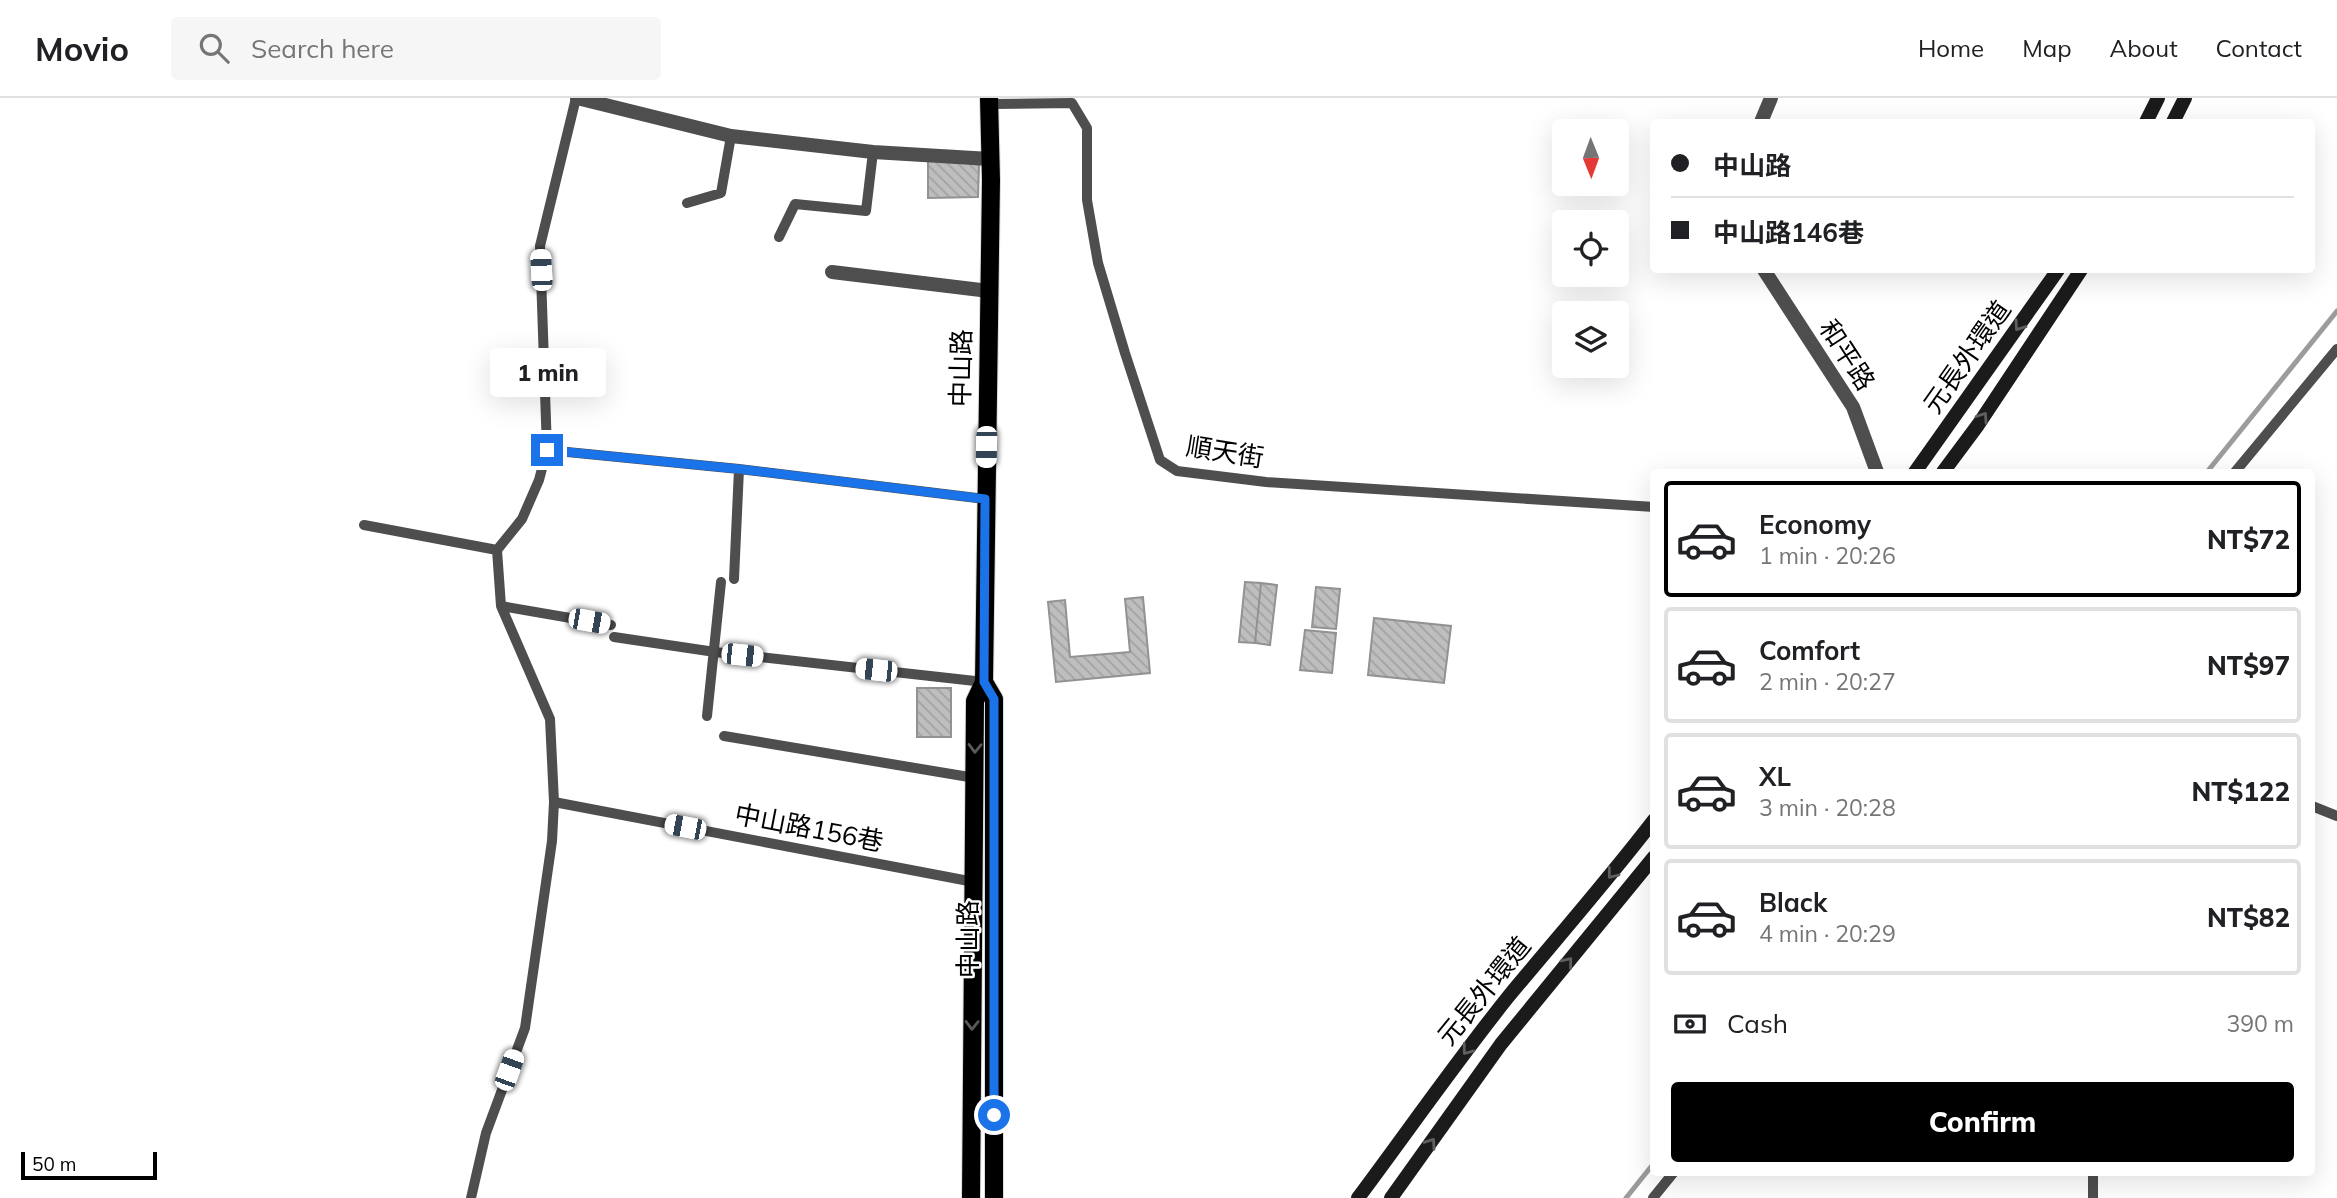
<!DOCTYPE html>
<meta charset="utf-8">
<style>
body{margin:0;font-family:Mulish,"Noto Sans TC",sans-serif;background:#f6f6f6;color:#202124;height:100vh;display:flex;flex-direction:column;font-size:26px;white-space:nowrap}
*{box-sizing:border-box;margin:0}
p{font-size:23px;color:#757577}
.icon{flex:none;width:38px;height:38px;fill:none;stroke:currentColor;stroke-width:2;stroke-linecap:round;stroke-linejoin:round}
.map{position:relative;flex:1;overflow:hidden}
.details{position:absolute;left:1650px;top:371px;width:665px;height:707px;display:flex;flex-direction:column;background:#fff;border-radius:7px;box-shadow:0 7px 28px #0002}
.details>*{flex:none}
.hud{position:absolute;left:1650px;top:21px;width:665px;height:154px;border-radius:7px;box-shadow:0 7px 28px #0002;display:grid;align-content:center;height:154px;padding:0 21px;background:#fff}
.needle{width:46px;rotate:179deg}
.buttons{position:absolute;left:1552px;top:21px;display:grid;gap:14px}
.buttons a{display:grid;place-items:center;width:77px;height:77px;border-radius:7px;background:#fff;box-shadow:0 7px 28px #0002;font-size:35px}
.scale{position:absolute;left:21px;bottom:18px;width:136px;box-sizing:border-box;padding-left:7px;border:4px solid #000;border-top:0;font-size:19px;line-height:24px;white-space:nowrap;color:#000;-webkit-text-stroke:5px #fff;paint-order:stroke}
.end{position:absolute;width:32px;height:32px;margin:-16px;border:9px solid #1a73e8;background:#fff;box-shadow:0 0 0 4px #fff}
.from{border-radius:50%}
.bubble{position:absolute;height:49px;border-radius:7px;background:#fff;box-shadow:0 7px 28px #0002;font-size:23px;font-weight:800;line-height:49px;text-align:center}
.car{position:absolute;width:21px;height:42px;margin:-21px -10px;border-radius:9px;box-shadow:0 0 5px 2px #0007;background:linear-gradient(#fff 24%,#345 0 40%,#fff 0 76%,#345 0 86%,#fff 0)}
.hud b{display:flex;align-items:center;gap:24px;height:66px;font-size:26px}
.hud b+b{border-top:2px solid #e0e0e0}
.hud i{width:18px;height:18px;background:#202124}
ul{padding:12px 0 0;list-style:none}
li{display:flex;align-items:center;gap:21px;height:116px;margin:0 14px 10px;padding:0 7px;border:4px solid #e0e0e0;border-radius:7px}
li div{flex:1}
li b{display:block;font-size:26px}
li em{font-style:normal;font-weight:800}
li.on{border-color:#000}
li>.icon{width:63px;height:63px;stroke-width:1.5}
.pay{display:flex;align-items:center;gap:18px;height:77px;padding:0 21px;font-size:26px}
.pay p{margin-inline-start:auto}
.button{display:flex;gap:14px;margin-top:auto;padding:14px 21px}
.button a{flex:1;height:80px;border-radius:7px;background:#000;color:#fff;font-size:28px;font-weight:800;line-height:80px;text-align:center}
header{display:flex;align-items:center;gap:42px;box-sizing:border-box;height:98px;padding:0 35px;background:#fff;border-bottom:2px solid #e0e0e0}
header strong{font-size:33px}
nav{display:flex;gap:38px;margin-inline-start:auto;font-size:24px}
.search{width:490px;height:63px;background:#f6f6f6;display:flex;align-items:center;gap:18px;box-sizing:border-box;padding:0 24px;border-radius:7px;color:#757577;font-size:26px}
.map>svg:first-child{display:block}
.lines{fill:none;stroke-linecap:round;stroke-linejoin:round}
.stream{stroke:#9c9c9c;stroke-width:5}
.building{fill:url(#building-back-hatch);stroke:#929292;stroke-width:2}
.primary-casing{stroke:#dbdbdb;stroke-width:20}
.lane{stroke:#4e4e4e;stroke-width:10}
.street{stroke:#4e4e4e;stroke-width:14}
.secondary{stroke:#1b1b1b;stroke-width:14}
.primary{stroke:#000;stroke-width:18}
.oneway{stroke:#5f5f5f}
.oneway2{stroke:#595959}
.route{stroke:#1a73e8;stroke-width:9}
.labels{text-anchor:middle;stroke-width:5;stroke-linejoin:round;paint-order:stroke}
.street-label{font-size:26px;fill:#000;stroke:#fff}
</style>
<header>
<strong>Movio</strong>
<div class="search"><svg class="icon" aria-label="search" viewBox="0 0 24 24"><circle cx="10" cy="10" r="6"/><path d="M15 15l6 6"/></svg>Search here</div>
<nav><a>Home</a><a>Map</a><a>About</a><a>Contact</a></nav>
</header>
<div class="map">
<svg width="2337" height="1100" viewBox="0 0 2337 1100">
<defs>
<pattern id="building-back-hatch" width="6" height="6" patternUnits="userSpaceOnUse" patternTransform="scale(1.75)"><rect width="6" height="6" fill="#bebebe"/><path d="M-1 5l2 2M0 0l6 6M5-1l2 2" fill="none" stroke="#a2a2a2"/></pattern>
</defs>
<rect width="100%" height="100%" fill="#fff"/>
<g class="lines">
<path class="stream" d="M2207,374l130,-161
M1626,1100l28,-35"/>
</g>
<path class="building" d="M928,57l51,10 -1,32 -50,1z
M1245,484l16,1 -6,60 -16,-1z
M1261,485l16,2 -7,60 -15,-2z
M1316,489l24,2 -4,40 -24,-2z
M1143,499l7,76 -94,9 -8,-80 17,-2 5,57 60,-5 -5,-53z
M1374,520l77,8 -7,57 -76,-8z
M1305,532l31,3 -4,40 -32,-3z
M917,590h34v49h-34z"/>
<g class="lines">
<defs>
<path id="primary" d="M984,584l10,17v499
M971,1100l4,-497 9,-19 7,-502 -2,-82"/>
</defs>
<use href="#primary" class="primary-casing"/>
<path class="lane" d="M990,6l82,-1 15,25v72l11,63 27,90 35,107 17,11 89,11 388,25
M687,105l34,-10 10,-57
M779,139l16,-33 71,7 7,-59
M547,352l192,19 246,30
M2235,374l102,-123
M364,427l133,25
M734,481l5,-110
M501,508l110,19
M614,539l101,15 269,30
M707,618l14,-134
M724,638l251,42
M554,704l420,80
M2312,708l25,10
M2093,1074v26
M471,1100l15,-65 39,-105 27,-187 2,-39 -4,-83 -49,-113 -4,-56 25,-31 17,-39 8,-30 -7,-204 36,-148
M1653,1100l21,-26"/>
<path class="street" d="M577,0l154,38 142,16 117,7
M1761,24l10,-24
M1764,172l89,137 24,65
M832,174l157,19"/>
<path class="secondary" d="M2146,24l12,-24
M2173,24l12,-24
M1915,374l143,-202
M1943,374l35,-47 103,-155
M1358,1100c50,-67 98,-136 150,-201 49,-59 99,-116 146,-177
M1391,1100l110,-154 153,-187"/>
<use href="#primary" class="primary"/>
</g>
<defs><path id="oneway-chevron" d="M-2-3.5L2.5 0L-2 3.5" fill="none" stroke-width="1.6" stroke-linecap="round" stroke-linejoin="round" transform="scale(1.75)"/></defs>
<g class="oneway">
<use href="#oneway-chevron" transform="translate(2019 228) rotate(125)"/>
<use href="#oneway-chevron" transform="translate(1983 319) rotate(-56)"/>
<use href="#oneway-chevron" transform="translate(1612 776) rotate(128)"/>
<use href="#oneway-chevron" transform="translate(1568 864) rotate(-51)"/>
<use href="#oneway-chevron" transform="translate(1467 952) rotate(127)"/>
<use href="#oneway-chevron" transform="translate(1431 1045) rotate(-55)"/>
</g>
<g class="oneway2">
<use href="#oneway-chevron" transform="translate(975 650) rotate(91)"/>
<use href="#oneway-chevron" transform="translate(972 927) rotate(91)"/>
</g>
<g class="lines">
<path class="route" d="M547,352l192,19 246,30 -1,183 10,17v416"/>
</g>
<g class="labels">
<g class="street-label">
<text transform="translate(1847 257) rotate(57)" y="9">和平路</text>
<text transform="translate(1967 259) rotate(-55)" y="9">元長外環道</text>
<text transform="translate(961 270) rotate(-89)" y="9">中山路</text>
<text transform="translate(1225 354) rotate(9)" y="9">順天街</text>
<text transform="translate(809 730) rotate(11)" y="9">中山路156巷</text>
<text transform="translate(968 841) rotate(-90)" y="9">中山路</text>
<text transform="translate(1484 893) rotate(-51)" y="9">元長外環道</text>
</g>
</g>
</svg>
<div class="buttons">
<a><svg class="needle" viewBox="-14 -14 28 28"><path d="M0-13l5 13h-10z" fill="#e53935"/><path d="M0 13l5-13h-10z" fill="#757577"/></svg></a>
<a><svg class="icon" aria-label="locate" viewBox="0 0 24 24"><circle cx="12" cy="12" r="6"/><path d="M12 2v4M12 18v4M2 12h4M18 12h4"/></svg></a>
<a><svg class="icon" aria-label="layers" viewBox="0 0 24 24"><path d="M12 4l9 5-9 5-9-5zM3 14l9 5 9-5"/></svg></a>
</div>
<div class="scale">50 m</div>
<i class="end from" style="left:994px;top:1017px"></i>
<i class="end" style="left:547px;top:352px"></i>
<div class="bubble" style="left:490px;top:250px;width:116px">1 min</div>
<i class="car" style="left:541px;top:172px;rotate:357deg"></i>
<i class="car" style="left:986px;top:349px;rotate:181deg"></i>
<i class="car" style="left:589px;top:523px;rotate:100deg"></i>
<i class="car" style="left:742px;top:557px;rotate:96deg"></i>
<i class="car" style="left:876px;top:572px;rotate:276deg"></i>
<i class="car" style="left:685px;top:729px;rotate:281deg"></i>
<i class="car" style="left:509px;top:972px;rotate:20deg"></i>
<div class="hud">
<b><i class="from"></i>中山路</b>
<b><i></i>中山路146巷</b>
</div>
<section class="details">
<ul>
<li class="on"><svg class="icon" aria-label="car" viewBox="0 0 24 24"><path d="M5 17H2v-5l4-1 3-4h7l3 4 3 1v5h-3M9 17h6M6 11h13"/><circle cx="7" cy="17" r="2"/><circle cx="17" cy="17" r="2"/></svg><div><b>Economy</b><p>1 min · 20:26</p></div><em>NT$72</em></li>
<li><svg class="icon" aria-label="car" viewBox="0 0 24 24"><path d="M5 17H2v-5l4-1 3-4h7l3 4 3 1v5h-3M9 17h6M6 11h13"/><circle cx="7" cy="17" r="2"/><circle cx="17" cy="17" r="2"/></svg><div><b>Comfort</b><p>2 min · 20:27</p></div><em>NT$97</em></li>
<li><svg class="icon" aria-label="car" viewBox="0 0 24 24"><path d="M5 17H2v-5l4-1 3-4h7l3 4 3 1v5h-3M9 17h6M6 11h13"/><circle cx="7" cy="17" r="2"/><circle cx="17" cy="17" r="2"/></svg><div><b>XL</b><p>3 min · 20:28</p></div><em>NT$122</em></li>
<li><svg class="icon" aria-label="car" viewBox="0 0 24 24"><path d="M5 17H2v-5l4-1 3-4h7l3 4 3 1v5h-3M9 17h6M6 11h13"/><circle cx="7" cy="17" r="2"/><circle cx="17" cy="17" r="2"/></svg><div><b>Black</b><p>4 min · 20:29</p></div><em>NT$82</em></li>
</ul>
<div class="pay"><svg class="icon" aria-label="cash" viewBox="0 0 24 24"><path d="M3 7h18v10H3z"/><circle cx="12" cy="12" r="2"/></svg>Cash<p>390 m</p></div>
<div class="button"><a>Confirm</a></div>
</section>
</div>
